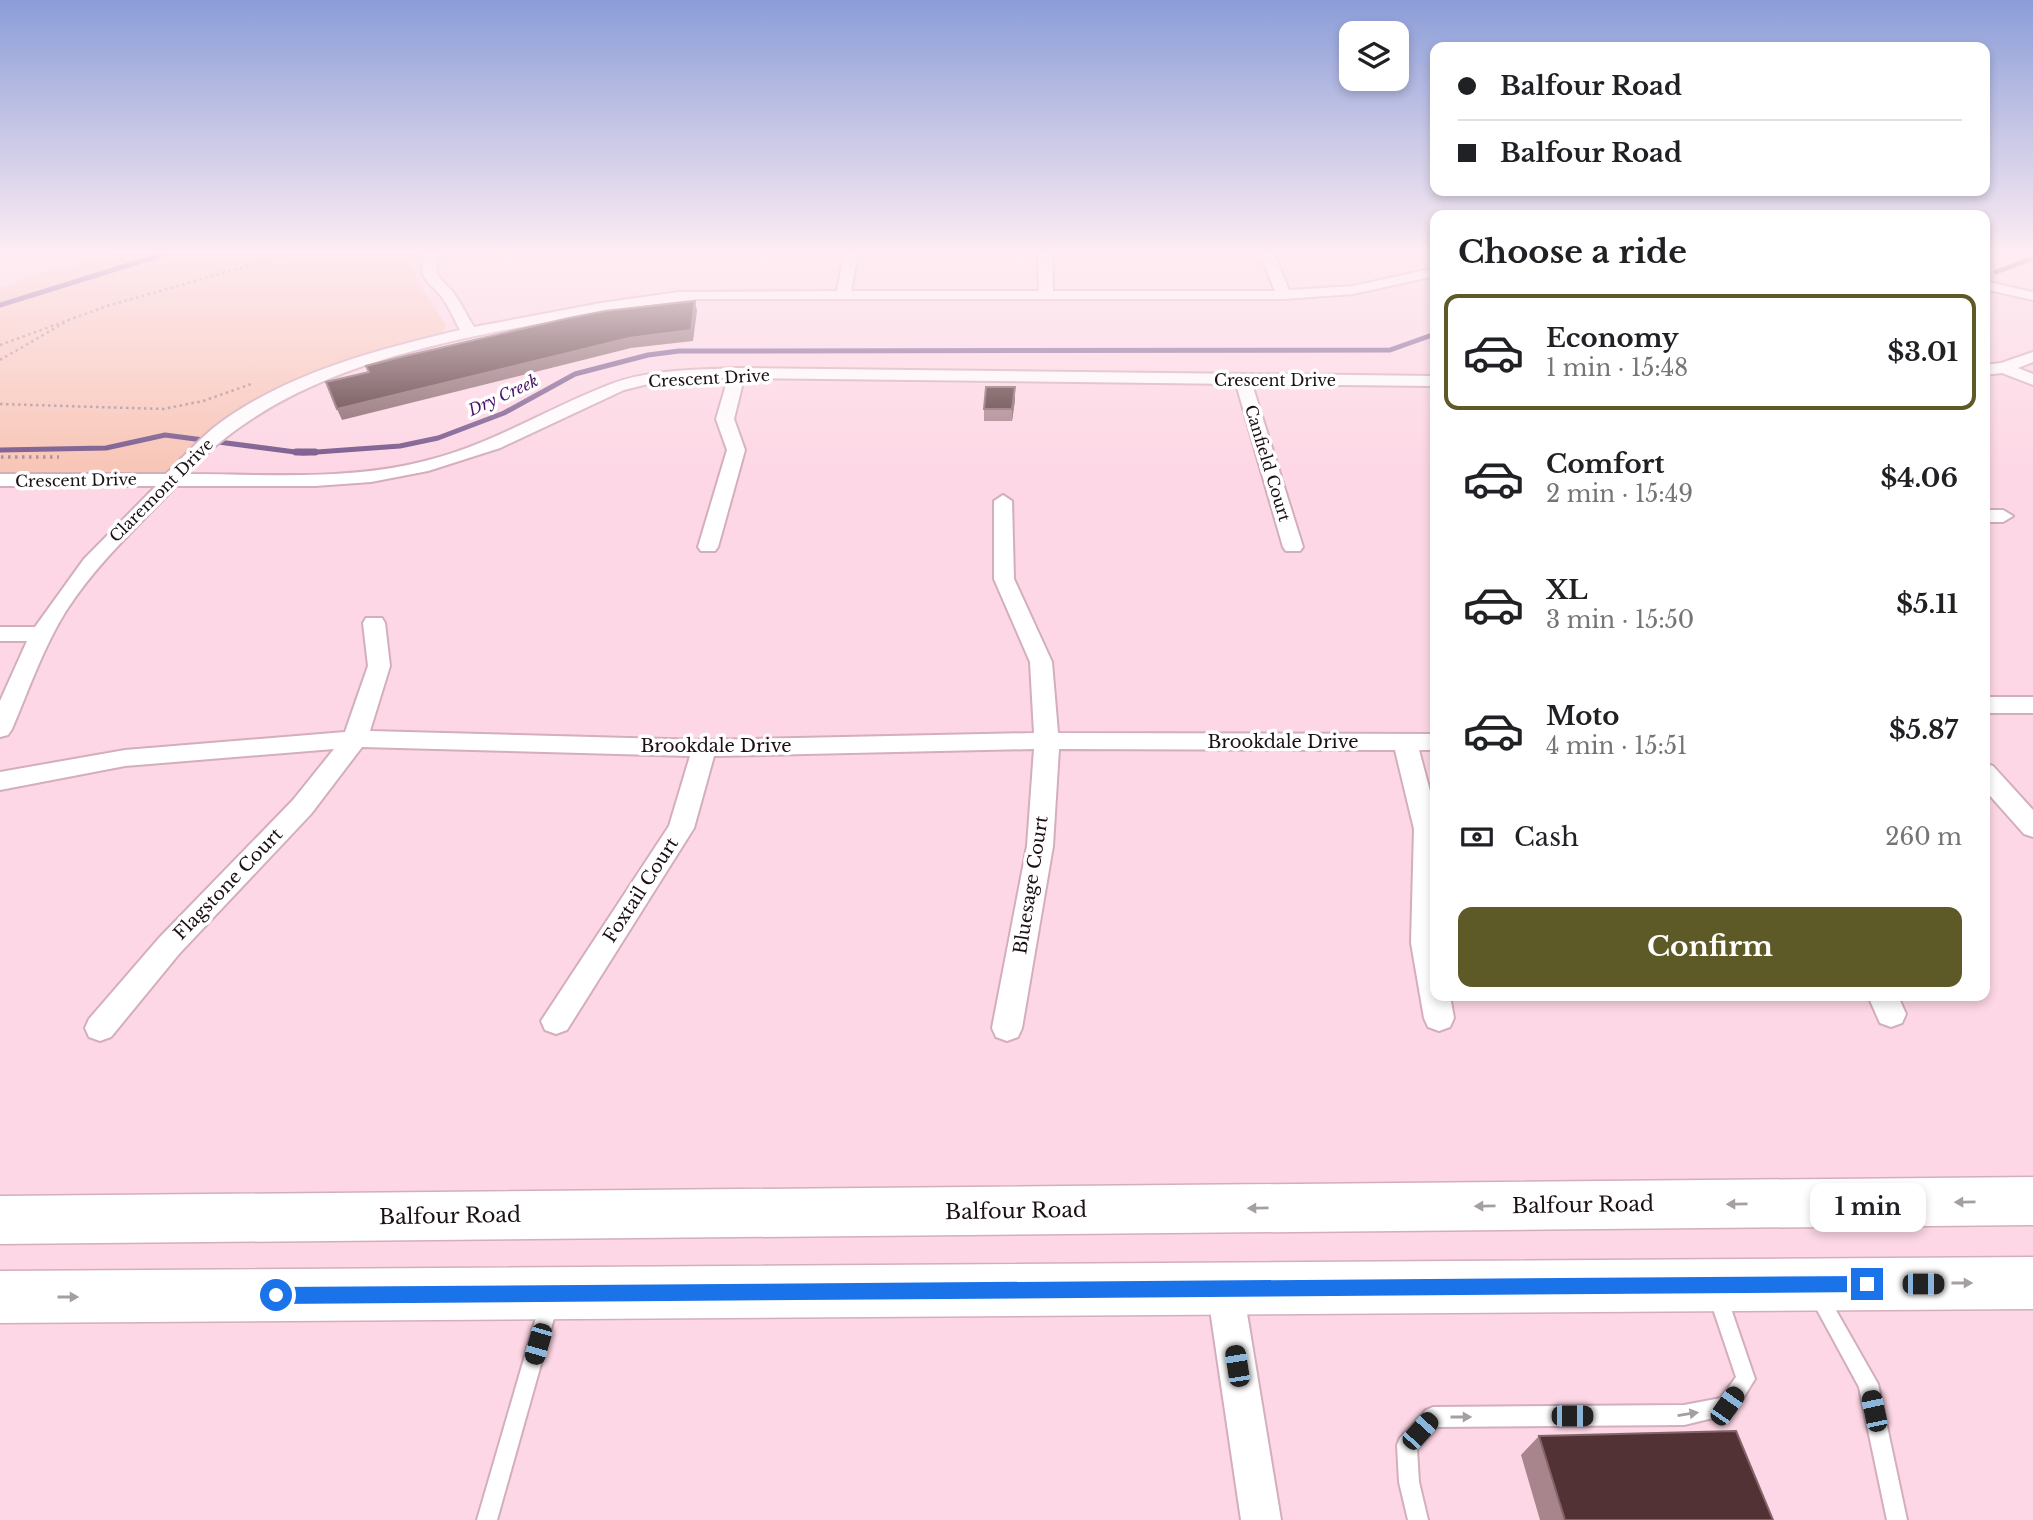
<!DOCTYPE html>
<meta charset="utf-8">
<style>
body{margin:0;font-family:"Libre Baskerville",serif;background:#f6f6f6;color:#202124;height:100vh;display:flex;flex-direction:column;font-size:26px;white-space:nowrap}
*{box-sizing:border-box;margin:0}
p{font-size:23px;color:#757577}
.icon{flex:none;width:38px;height:38px;fill:none;stroke:currentColor;stroke-width:2;stroke-linecap:round;stroke-linejoin:round}
.map{position:relative;flex:1;overflow:hidden}
.panel{position:absolute;left:1430px;top:210px;width:560px;height:791px;display:flex;flex-direction:column;background:#fff;border-radius:14px;box-shadow:0 4px 10px #0003}
.panel>*{flex:none}
.hud{position:absolute;left:1430px;top:42px;width:560px;height:154px;border-radius:14px;box-shadow:0 4px 10px #0003;display:grid;align-content:center;height:154px;padding:0 28px;background:#fff}
.tools{position:absolute;left:1339px;top:21px;display:grid;gap:14px}
.tools a{display:grid;place-items:center;width:70px;height:70px;border-radius:14px;background:#fff;box-shadow:0 4px 10px #0003;font-size:35px}
.end{position:absolute;width:32px;height:32px;margin:-16px;border:9px solid #1a73e8;background:#fff;box-shadow:0 0 0 4px #fff}
.from{border-radius:50%}
.bubble{position:absolute;height:49px;border-radius:14px;background:#fff;box-shadow:0 4px 10px #0003;font-size:23px;font-weight:700;line-height:49px;text-align:center}
.car{position:absolute;width:21px;height:42px;margin:-21px -10px;border-radius:9px;box-shadow:0 0 5px 2px #0007;background:linear-gradient(#222 24%,#8ab4d8 0 40%,#222 0 76%,#8ab4d8 0 86%,#222 0)}
.hud b{display:flex;align-items:center;gap:24px;height:66px;font-size:26px}
.hud b+b{border-top:2px solid #e0e0e0}
.hud i{width:18px;height:18px;background:#202124}
ul{padding:0;list-style:none}
li{display:flex;align-items:center;gap:21px;height:116px;margin:0 14px 10px;padding:0 14px;border:4px solid transparent;border-radius:14px}
li div{flex:1}
li b{display:block;font-size:26px}
li em{font-style:normal;font-weight:700}
li.selected{border-color:#5d5a27}
li>.icon{width:63px;height:63px;stroke-width:1.5}
h2{padding:0 28px;font-size:32px;line-height:84px}
.pay{display:flex;align-items:center;gap:18px;height:77px;padding:0 28px;font-size:26px}
.pay p{margin-inline-start:auto}
.primary-button{display:flex;gap:14px;margin-top:auto;padding:14px 28px}
.primary-button a{flex:1;height:80px;border-radius:14px;background:#5d5a27;color:#fff;font-size:28px;font-weight:700;line-height:80px;text-align:center}
.map>svg:first-child{display:block}
.green{fill:#f8c6b7}
.lines{fill:none;stroke-linecap:round;stroke-linejoin:round}
.stream-far1{stroke:#785a8d;stroke-width:5}
.stream{stroke:#785a8d;stroke-width:7}
.lane-casing{stroke:#d3aebd;stroke-width:4}
.street-casing{stroke:#d3aebd;stroke-width:4}
.secondary-casing{stroke:#d3aebd;stroke-width:3}
.path-far1{stroke:#aa8d98;stroke-width:2.5;stroke-dasharray:2.5 3.5;stroke-linecap:butt}
.path{stroke:#aa8d98;stroke-width:3.5;stroke-dasharray:2.5 4.5;stroke-linecap:butt}
.lane{fill:#fff;fill-rule:evenodd}
.street{fill:#fff;fill-rule:evenodd}
.secondary{fill:#fff;fill-rule:evenodd}
.wall{fill:#a8848c}
.shaded-wall{fill:#856469}
.building{fill:#523234;stroke:#856469;stroke-width:2}
.oneway{fill:#a49fa1}
.route{fill:#1a73e8}
.labels{text-anchor:middle;stroke-width:7;stroke-linejoin:round;paint-order:stroke}
.far-street-label{font-size:16px;fill:#1c1015;stroke:#fff}
.far-water-label{font-size:16px;font-style:italic;fill:#4a156c;stroke:#fff}
.street-label{font-size:18px;fill:#1c1015;stroke:#fff}
.near-street-label{font-size:21px;fill:#1c1015;stroke:#fff}
</style>
<div class="map">
<svg width="2033" height="1520" viewBox="0 0 2033 1520">
<rect width="100%" height="100%" fill="#fdd7e5"/>
<path class="green" d="M116,254h299l-5,11 8,18 28,42 -3,8 -13,5 -133,41 -82,45 -49,52 -166,-2v-185l28,-12z"/>
<g class="lines">
<path class="stream-far1" d="M1996,272l37,-14
M0,305l164,-51
M0,450l106,-2 59,-13 138,18 97,-7 38,-8 66,-25 71,-39 73,-19 31,-4 711,-1 45,-16"/>
<path class="stream" d="M296,452h19"/>
<defs>
<path id="lane" d="M1718,1288l6,3 3,6 28,82 -21,34 -50,12 -247,2 -20,22 2,33 9,38h-20l-9,-38 -2,-37 3,-7 26,-28 7,-3 251,-2 37,-7 15,-21 -27,-80 3,-6z
M1819,1288l6,3 53,93 29,136h-20l-28,-133 -49,-90 3,-6z
M549,1295l6,3 3,6 -61,216h-20l63,-216 3,-6z"/>
<path id="street" d="M425,254h14c-7,24 1,22 14,38 8,11 14,24 21,35l127,-24 78,-11 158,-1 7,-37h14l-7,37h188l-1,-37h14l1,37h222l-15,-37h14l15,36 64,-4 82,-18v8l-82,18 -69,5h-585c-58,6 -116,16 -173,27 -122,23 -253,54 -340,148 79,0 162,7 239,-13 66,-16 123,-53 186,-77 40,-15 84,-14 126,-16l698,8v10l-183,-2 51,163 -3,4h-14l-3,-4 -47,-163 -492,-6 -10,41 11,31 -27,97 -3,4h-14l-3,-4 29,-97 -11,-31 12,-41 -72,4 -32,8 -124,58 -72,23 -57,11 -56,4h-139c-38,40 -80,78 -110,125 -23,37 -37,78 -54,118l-4,6 -8,2v-36l27,-60h-27v-14h35l49,-68 72,-73h-156v-12h166c15,-15 30,-31 46,-45 70,-55 164,-79 248,-99 -6,-11 -11,-24 -19,-34 -14,-17 -24,-17 -16,-42z
M1984,281l49,11v8l-49,-11z
M2033,352v10l-15,6 15,6v11l-31,-12 -18,2v-10l17,-2z
M1003,495l9,6 2,78 38,83 6,71 377,1v16h-16l16,60v186h15l4,22 -4,9 -11,4 -11,-4 -4,-9 -13,-75 3,-114 -19,-79 -336,-1 -6,97 -31,182 -4,9 -11,4 -11,-4 -4,-9 35,-182 7,-97 -320,7 -20,72 -127,202 -11,4 -11,-4 -4,-9 128,-195 21,-70 -328,-9 -51,67 -132,140 -68,83 -11,4 -11,-4 -4,-9 4,-9 70,-81 134,-138 41,-51 -209,17 -125,24v-18l125,-22 220,-18 23,-66 -5,-43 3,-5h16l3,5 5,43 -20,65 334,9 330,-7 -4,-71 -36,-83v-78z
M1984,510h19l10,6 -10,6h-19z
M1984,697h49v16h-49z
M1984,763l9,3 40,44v27l-9,-3 -40,-45z
M1868,996h30l8,18 -4,9 -11,4 -11,-4z
M1225,1271l13,5 5,13 38,231h-40l-34,-231 5,-13z"/>
<path id="secondary" d="M2033,1177v48l-2033,19v-48z
M2033,1257v52l-2033,14v-52z"/>
</defs>
<use href="#lane" class="lane-casing"/>
<use href="#street" class="street-casing"/>
<use href="#secondary" class="secondary-casing"/>
<path class="path-far1" d="M0,345l107,-39 183,-52
M0,360l69,-40
M0,404l163,5 40,-8 51,-18"/>
<path class="path" d="M1,457h58"/>
<use href="#lane" class="lane"/>
<use href="#street" class="street"/>
<use href="#secondary" class="secondary"/>
</g>
<path class="wall" d="M1015,400l-3,21h-28v-12z
M1539,1436l234,84h-233l-19,-65z"/>
<path class="shaded-wall" d="M695,301l2,10 -4,30 -62,7 -289,72 -5,-11z
M1015,387v13l-3,21v-12z"/>
<path class="building" d="M695,301l-4,29 -62,8 -292,71 -11,-27 43,-10 -3,-6 39,-10 164,-38 36,-7z
M986,387h29l-3,22h-28z
M1736,1431l37,89h-208l-26,-84z"/>
<defs><path id="oneway-solid" d="M-6-.8H1V-3.2L6.5 0L1 3.2V.8H-6Z" transform="scale(1.75)"/></defs>
<g class="oneway">
<use href="#oneway-solid" transform="translate(1965 1202) rotate(179)"/>
<use href="#oneway-solid" transform="translate(1737 1204) rotate(179)"/>
<use href="#oneway-solid" transform="translate(1485 1206) rotate(179)"/>
<use href="#oneway-solid" transform="translate(1258 1208) rotate(179)"/>
<use href="#oneway-solid" transform="translate(1962 1283)"/>
<use href="#oneway-solid" transform="translate(68 1297)"/>
<use href="#oneway-solid" transform="translate(1688 1414) rotate(-9)"/>
<use href="#oneway-solid" transform="translate(1461 1417)"/>
</g>
<linearGradient id="sky" x2="0" y2="1"><stop stop-color="#8b9dd8"/><stop offset="0.54" stop-color="#feedf3"/><stop offset="1" stop-color="#feedf3" stop-opacity="0"/></linearGradient>
<rect width="2033" height="467" fill="url(#sky)"/>
<path class="route" d="M1867,1276l6,2 3,6 -3,6 -6,2 -1591,12 -6,-3 -2,-6 2,-6 6,-2z"/>
<g class="labels">
<g class="far-street-label">
<text transform="translate(709 378) rotate(-3)" y="6">Crescent Drive</text>
<text x="1275" y="386">Crescent Drive</text>
<text transform="translate(1268 463) rotate(73)" y="6">Canfield Court</text>
<text transform="translate(76 480) rotate(-1)" y="6">Crescent Drive</text>
<text transform="translate(161 490) rotate(-45)" y="6">Claremont Drive</text>
</g>
<g class="far-water-label">
<text transform="translate(503 395) rotate(-25)" y="6">Dry Creek</text>
</g>
<g class="street-label">
<text x="1283" y="748">Brookdale Drive</text>
<text x="716" y="752">Brookdale Drive</text>
<text transform="translate(228 884) rotate(-46)" y="6">Flagstone Court</text>
<text transform="translate(1031 885) rotate(-81)" y="6">Bluesage Court</text>
<text transform="translate(641 890) rotate(-57)" y="6">Foxtail Court</text>
</g>
<g class="near-street-label">
<text transform="translate(1583 1205) rotate(-1)" y="7">Balfour Road</text>
<text transform="translate(1016 1211) rotate(-1)" y="7">Balfour Road</text>
<text transform="translate(450 1216) rotate(-1)" y="7">Balfour Road</text>
</g>
</g>
</svg>
<div class="tools">
<a><svg class="icon" aria-label="layers" viewBox="0 0 24 24"><path d="M12 4l9 5-9 5-9-5zM3 14l9 5 9-5"/></svg></a>
</div>
<i class="end from" style="left:276px;top:1295px"></i>
<i class="end" style="left:1867px;top:1284px"></i>
<div class="bubble" style="left:1810px;top:1183px;width:116px">1 min</div>
<i class="car" style="left:1923px;top:1284px;rotate:90deg"></i>
<i class="car" style="left:538px;top:1344px;rotate:196deg"></i>
<i class="car" style="left:1237px;top:1366px;rotate:351deg"></i>
<i class="car" style="left:1727px;top:1406px;rotate:35deg"></i>
<i class="car" style="left:1874px;top:1411px;rotate:348deg"></i>
<i class="car" style="left:1572px;top:1416px;rotate:90deg"></i>
<i class="car" style="left:1420px;top:1431px;rotate:42deg"></i>
<div class="hud">
<b><i class="from"></i>Balfour Road</b>
<b><i></i>Balfour Road</b>
</div>
<section class="panel">
<h2>Choose a ride</h2>
<ul>
<li class="selected"><svg class="icon" aria-label="car" viewBox="0 0 24 24"><path d="M5 17H2v-5l4-1 3-4h7l3 4 3 1v5h-3M9 17h6M6 11h13"/><circle cx="7" cy="17" r="2"/><circle cx="17" cy="17" r="2"/></svg><div><b>Economy</b><p>1 min · 15:48</p></div><em>$3.01</em></li>
<li><svg class="icon" aria-label="car" viewBox="0 0 24 24"><path d="M5 17H2v-5l4-1 3-4h7l3 4 3 1v5h-3M9 17h6M6 11h13"/><circle cx="7" cy="17" r="2"/><circle cx="17" cy="17" r="2"/></svg><div><b>Comfort</b><p>2 min · 15:49</p></div><em>$4.06</em></li>
<li><svg class="icon" aria-label="car" viewBox="0 0 24 24"><path d="M5 17H2v-5l4-1 3-4h7l3 4 3 1v5h-3M9 17h6M6 11h13"/><circle cx="7" cy="17" r="2"/><circle cx="17" cy="17" r="2"/></svg><div><b>XL</b><p>3 min · 15:50</p></div><em>$5.11</em></li>
<li><svg class="icon" aria-label="car" viewBox="0 0 24 24"><path d="M5 17H2v-5l4-1 3-4h7l3 4 3 1v5h-3M9 17h6M6 11h13"/><circle cx="7" cy="17" r="2"/><circle cx="17" cy="17" r="2"/></svg><div><b>Moto</b><p>4 min · 15:51</p></div><em>$5.87</em></li>
</ul>
<div class="pay"><svg class="icon" aria-label="cash" viewBox="0 0 24 24"><path d="M3 7h18v10H3z"/><circle cx="12" cy="12" r="2"/></svg>Cash<p>260 m</p></div>
<div class="primary-button"><a>Confirm</a></div>
</section>
</div>
